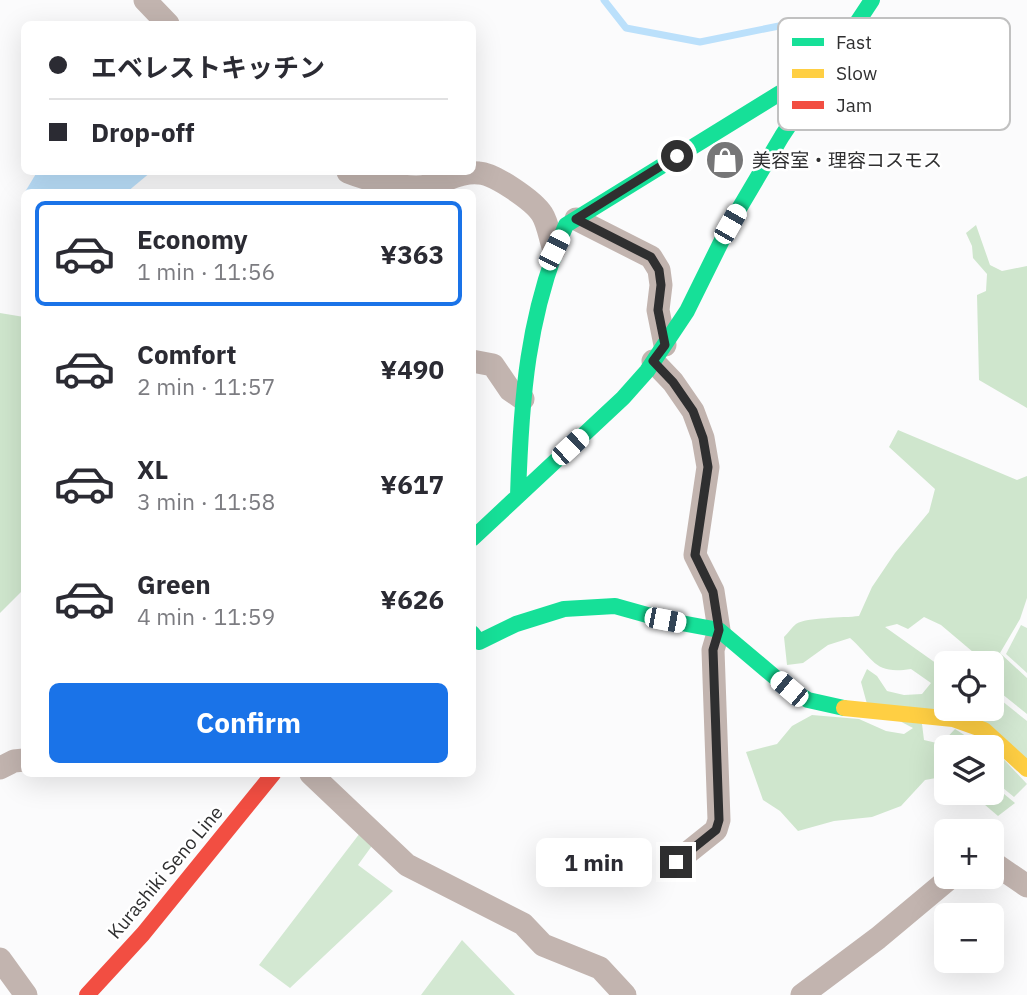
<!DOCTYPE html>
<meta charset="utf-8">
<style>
body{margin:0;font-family:"IBM Plex Sans","Noto Sans JP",sans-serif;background:#f7f7f7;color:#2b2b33;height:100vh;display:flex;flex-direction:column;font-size:26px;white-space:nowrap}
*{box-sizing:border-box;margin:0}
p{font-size:23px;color:#7c7c81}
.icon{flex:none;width:38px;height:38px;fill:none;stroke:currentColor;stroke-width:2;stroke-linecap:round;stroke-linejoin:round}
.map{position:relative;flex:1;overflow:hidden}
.panel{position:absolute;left:21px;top:189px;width:455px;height:588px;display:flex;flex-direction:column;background:#fff;border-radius:10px;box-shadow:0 7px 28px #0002}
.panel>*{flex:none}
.banner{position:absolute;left:21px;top:21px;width:455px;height:154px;border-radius:10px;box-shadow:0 7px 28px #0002;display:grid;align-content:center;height:154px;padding:0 28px;background:#fff}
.tools{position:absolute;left:934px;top:651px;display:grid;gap:14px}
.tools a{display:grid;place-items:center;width:70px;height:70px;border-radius:10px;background:#fff;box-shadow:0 7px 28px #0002;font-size:35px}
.end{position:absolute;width:32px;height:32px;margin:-16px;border:9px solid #2f2f30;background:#fff;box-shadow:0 0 0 4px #fff}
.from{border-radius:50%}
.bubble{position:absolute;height:49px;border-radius:10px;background:#fff;box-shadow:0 7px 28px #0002;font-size:23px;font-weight:800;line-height:49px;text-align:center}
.car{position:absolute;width:21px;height:42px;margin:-21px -10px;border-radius:9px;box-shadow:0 0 5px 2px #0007;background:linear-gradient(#fff 24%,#345 0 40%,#fff 0 76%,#345 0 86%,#fff 0)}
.banner b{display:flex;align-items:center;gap:24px;height:66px;font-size:26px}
.banner b+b{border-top:2px solid #e1e1e2}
.banner i{width:18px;height:18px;background:#2b2b33}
ul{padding:12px 0 0;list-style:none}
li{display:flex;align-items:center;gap:21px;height:105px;margin:0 14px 10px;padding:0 14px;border:4px solid transparent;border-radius:10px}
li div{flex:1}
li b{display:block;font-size:26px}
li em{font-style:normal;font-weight:800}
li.current{border-color:#1a73e8}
li>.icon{width:63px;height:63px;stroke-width:1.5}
.button{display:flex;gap:14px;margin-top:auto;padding:14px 28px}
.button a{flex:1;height:80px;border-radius:10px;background:#1a73e8;color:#fff;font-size:28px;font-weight:800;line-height:80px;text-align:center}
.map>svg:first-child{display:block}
.green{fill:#d3e8d2}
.forest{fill:#cfe6cd}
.water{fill:#bbe0fb}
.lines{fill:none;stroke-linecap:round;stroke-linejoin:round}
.stream{stroke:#bbe0fb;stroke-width:7}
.street{stroke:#c2b4af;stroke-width:23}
.fast{stroke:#16e098;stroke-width:16}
.slow{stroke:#ffcf43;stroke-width:16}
.jam{stroke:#f24e42;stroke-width:16}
.route{stroke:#2f2f30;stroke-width:9}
.labels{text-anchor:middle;stroke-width:5;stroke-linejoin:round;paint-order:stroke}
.poi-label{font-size:19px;fill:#2f2f30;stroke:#fff;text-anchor:start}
.street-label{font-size:19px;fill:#2f2f30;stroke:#fff}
.key{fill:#fff;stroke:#c1c1c1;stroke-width:2}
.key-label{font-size:19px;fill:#2f2f30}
</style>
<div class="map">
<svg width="1027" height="995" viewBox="0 0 1027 995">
<rect width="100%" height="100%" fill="#fbfbfc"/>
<path class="green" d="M1021,625l6,3v45l-21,-19z
M992,693l35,28v40l-66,-52h31z
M992,747l35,37 -13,13 -22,-18z
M360,833l14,10 -16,22 35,26 -103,97 -31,-23z
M462,940l53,55h-94z"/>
<path class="forest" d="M976,225l14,40 12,6 25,-5v142l-48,-28 -2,-85 9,-4 1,-17 -14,-16 -1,-12 -6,-13z
M0,313l24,4v272l-24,24z
M898,430l119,50 10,-4v122l-7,21 -20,34 27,25v36l-35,-28v-23h-6l-45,-38 -17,-8 -16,12 -11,-5 -12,3 62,44v37l-25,16 2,16 17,4 14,-15 28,18h-36v29l-22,4 -24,26 -29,11 -38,4 -36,10 -18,-20 -17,-11 -17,-48 31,-8 15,-18 20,-11 47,4 27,12 18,3 9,-6 -46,-24 -6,-22 6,-13 10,7 10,15 17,4 18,-1 9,-11 -20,-14c-37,6 -37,-10 -61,-31l-22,7 -25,18 -16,2 -3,-28c4,-4 8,-10 12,-13 11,-7 47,-6 63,-8l13,-29 23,-34 34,-41 6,-23 -46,-42z
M992,784l23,19 -17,13 -27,-23h21z"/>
<path class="water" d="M37,172h114l-24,20h-102z"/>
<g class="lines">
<path class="stream" d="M604,0l22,28 74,14 79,-16 36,2"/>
<path class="street" d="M145,0l23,24
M348,172c20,8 59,18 79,14 18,-4 34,-15 52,-13 16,1 55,28 63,41 6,9 8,25 12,36
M576,219l75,38 8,13 2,15 -3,25 7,35
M472,361l21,4 17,25 13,9
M653,361l20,21 20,29 10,27 5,29 -13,88 18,36 6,39 -6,20 6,170 -3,10 -40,32
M0,768l14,-7 10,-1
M311,774l96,91 116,59 20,21 57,23 25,27
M992,862l35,24
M0,959l26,36
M802,995l76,-57 73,-61"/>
<path class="fast" d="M518,496c3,-96 9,-182 48,-271l214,-132 42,-22
M472,539l151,-141 24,-27 40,-60 43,-87 52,-88 90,-136
M472,633l7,9 37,-18 48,-15 51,-3 50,14 54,10 70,59 19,11 36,8"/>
<path class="slow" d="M844,708l109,11 31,11 43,39"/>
<path class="jam" d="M87,995l56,-61 130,-160"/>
</g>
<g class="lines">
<path class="route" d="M676,862l40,-32 3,-10 -6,-170 6,-20 -6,-38 -18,-37 13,-88 -5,-29 -10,-27 -20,-29 -20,-21 12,-16 -7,-35 3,-25 -2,-15 -8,-13 -75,-38 101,-63"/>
</g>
<defs>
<symbol id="shop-disc" viewBox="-11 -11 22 22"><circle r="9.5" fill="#767677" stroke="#fff"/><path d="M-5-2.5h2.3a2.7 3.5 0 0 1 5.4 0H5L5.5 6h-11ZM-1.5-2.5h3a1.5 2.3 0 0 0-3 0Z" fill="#fff"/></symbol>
</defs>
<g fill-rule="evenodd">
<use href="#shop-disc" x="703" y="138" width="44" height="44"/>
</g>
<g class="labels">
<g class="poi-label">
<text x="752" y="167">美容室・理容コスモス</text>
</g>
<g class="street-label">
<text transform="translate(165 872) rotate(-50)" y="7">Kurashiki Seno Line</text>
</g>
</g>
<rect x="778" y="18" width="232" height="112" rx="10" class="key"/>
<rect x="792" y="38" width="32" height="8" fill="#16e098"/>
<rect x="792" y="69" width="32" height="9" fill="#ffcf43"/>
<rect x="792" y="101" width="32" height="8" fill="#f24e42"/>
<g class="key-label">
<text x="836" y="49">Fast</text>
<text x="836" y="80">Slow</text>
<text x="836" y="112">Jam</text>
</g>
</svg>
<div class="tools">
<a><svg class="icon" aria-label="locate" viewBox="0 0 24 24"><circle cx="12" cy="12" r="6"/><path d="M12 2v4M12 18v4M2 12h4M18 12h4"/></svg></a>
<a><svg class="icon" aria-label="layers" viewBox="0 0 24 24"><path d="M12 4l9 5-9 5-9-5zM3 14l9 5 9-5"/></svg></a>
<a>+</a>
<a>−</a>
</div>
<i class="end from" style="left:677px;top:156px"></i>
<i class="end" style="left:676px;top:862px"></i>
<div class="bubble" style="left:536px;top:838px;width:116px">1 min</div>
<i class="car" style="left:730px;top:224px;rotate:30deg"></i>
<i class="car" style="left:554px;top:250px;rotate:27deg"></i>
<i class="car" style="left:570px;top:447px;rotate:47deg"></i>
<i class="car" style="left:665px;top:620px;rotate:101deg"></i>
<i class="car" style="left:789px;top:689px;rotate:310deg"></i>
<div class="banner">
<b><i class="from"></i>エベレストキッチン</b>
<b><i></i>Drop-off</b>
</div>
<section class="panel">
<ul>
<li class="current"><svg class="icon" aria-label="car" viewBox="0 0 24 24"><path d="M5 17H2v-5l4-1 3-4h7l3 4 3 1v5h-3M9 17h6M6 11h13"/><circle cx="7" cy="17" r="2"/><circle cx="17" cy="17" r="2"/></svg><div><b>Economy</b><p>1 min · 11:56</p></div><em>¥363</em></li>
<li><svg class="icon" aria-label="car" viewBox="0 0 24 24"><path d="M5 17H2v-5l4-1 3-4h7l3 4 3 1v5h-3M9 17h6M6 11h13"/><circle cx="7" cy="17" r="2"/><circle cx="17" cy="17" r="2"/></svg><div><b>Comfort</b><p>2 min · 11:57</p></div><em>¥490</em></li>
<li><svg class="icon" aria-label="car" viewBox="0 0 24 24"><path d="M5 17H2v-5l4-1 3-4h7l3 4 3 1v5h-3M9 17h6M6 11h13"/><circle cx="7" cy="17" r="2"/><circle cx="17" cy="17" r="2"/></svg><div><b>XL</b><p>3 min · 11:58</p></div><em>¥617</em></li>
<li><svg class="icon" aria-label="car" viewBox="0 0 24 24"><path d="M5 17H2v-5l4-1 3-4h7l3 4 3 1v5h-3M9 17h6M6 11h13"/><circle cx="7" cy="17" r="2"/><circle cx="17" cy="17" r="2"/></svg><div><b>Green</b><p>4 min · 11:59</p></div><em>¥626</em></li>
</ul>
<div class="button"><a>Confirm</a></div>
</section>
</div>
